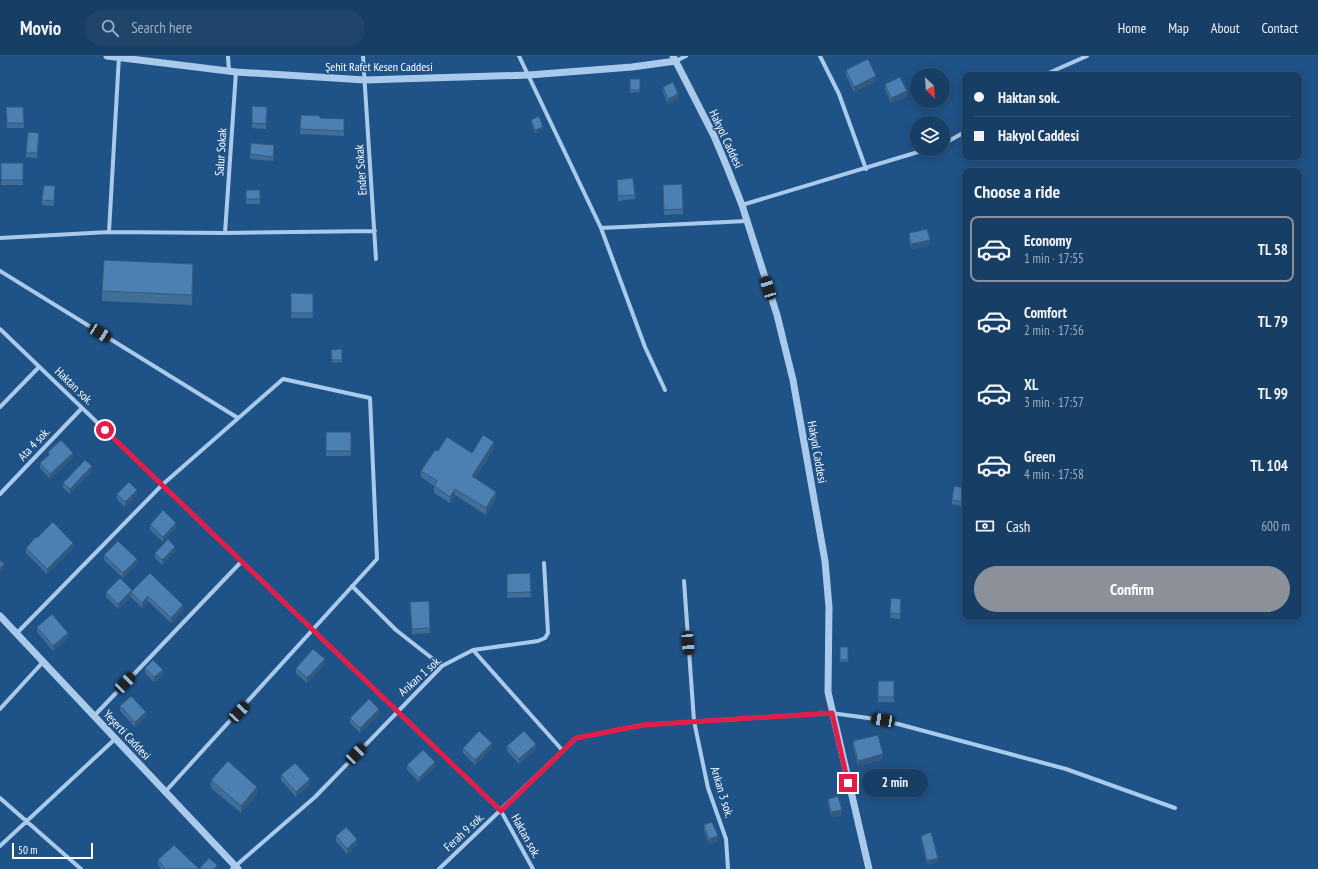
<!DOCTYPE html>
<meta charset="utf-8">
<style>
body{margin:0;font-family:"PT Sans Narrow",sans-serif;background:#20456b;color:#f1f3f6;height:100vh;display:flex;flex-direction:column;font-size:15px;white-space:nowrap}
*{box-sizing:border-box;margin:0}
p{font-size:13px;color:#9eaebf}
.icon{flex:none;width:22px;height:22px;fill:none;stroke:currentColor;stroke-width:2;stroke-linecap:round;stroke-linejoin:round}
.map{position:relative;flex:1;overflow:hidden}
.drawer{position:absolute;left:962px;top:112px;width:340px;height:452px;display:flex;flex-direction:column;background:#173e65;border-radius:8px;box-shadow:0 2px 10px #0003,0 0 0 1px #365779}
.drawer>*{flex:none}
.banner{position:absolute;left:962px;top:16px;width:340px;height:88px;border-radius:8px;box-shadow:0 2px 10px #0003,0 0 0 1px #365779;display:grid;align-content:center;height:88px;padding:0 12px;background:#173e65}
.needle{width:26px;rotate:155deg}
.controls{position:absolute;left:910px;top:12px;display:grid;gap:8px}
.controls a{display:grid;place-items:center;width:40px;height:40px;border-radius:50%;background:#173e65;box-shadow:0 2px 10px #0003,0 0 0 1px #365779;font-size:20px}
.scale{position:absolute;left:12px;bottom:10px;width:81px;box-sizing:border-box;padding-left:4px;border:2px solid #fff;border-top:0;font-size:11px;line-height:14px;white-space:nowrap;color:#fff;-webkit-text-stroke:3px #1f5287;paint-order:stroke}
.end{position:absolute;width:18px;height:18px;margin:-9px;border:5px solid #e11d48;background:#fff;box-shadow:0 0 0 2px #fff}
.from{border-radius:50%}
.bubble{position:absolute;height:28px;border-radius:14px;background:#173e65;box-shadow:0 2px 10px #0003,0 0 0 1px #365779;font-size:13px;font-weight:700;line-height:28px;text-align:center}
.car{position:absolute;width:12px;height:24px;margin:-12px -6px;border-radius:5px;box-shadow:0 0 3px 1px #0007;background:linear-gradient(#222 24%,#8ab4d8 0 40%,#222 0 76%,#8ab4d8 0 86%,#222 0)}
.banner b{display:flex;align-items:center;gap:14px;height:38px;font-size:15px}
.banner b+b{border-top:1px solid #365779}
.banner i{width:10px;height:10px;background:#f1f3f6}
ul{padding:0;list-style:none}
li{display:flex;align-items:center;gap:12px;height:66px;margin:0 8px 6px;padding:0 4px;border:2px solid transparent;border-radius:8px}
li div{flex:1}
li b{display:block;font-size:15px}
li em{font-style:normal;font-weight:700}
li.current{border-color:#8c9099}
li>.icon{width:36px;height:36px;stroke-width:1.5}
h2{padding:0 12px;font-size:18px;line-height:48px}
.pay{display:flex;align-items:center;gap:10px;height:44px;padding:0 12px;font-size:15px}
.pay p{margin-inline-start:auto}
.primary-button{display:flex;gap:8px;margin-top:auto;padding:8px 12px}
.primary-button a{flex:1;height:46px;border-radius:24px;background:#8c9099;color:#fff;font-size:16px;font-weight:700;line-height:46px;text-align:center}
header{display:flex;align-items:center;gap:24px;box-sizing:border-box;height:56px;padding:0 20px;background:#173e65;border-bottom:1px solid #365779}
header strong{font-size:19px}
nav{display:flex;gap:22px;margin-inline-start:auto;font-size:14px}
.search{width:280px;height:36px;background:#20456b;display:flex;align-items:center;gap:10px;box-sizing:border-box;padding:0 14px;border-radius:22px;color:#9eaebf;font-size:15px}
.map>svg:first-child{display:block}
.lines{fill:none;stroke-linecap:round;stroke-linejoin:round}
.minor{stroke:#a9caea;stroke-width:4}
.tertiary{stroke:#a9caea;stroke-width:7}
.wall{fill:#416d99}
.shaded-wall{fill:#35597d}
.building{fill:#4c7fb2;stroke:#35597d}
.route{stroke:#e11d48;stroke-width:5}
.labels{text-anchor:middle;stroke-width:3;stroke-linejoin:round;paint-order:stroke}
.street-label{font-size:12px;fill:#fff;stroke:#1f5287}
</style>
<header>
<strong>Movio</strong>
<div class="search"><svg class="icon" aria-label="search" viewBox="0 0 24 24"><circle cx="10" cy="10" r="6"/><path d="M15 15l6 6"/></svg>Search here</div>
<nav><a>Home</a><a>Map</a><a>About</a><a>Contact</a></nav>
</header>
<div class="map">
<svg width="1318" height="813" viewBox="0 0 1318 813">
<rect width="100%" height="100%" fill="#1f5287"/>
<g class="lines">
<path class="minor" d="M228,0l1,15
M363,0l13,203
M519,0l82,172 146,-7
M820,0l19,38 27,75
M676,5l10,-5
M1044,19l43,-19
M943,88l22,-12
M742,149l186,-56
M601,172l44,119 20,43
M109,176l10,-176
M225,177l11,-161
M0,182l109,-6 116,1 150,-2
M0,215l238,147
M0,273l501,482 32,58
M0,351l39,-40
M0,438l82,-86
M684,525l10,140 14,67 18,51 2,30
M352,530l44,44 46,36
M16,578l146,-149 121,-106 87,19 7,161 -212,233
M473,594l65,-9 7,-3 3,-5 -4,-70
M0,653l43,-47
M94,660l147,-154
M0,742l81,71
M0,790l115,-107
M232,813l83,-72 127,-131 31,-16 90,101
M439,813l137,-131 67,-13 188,-12 52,7 183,49 109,39"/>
<path class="tertiary" d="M107,0l129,16 129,8 164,-5 103,-8 44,-6
M673,0l41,80 13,31 15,38 35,110 16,65 32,181 4,46 -1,85 41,177
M0,560l238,253"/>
</g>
<path class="wall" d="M846,14l30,11 -22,11 -8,-17z
M630,23h10v13l-10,1z
M885,28l22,12 -16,7 -6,-14z
M663,31l15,12 -10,5 -5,-12z
M252,50l15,1 -1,22 -14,-1z
M6,51h17l1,21h-17z
M301,59l19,3 24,1v17l-44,-2z
M531,64l12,9 -8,4 -4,-11z
M39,82l-2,20 -11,-1v-4z
M274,94l-1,11 -23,-2v-5z
M1,107h22v22h-22z
M617,124l18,15v4l-17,2z
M682,128l1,30 -19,1 -1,-30z
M246,134h14v14h-14z
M55,135l-1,15 -12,-1v-5z
M909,177l21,12 -19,4 -2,-12z
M193,218l-1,31 -90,-4v-10z
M291,237l22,1v24h-22z
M342,293v13l-10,1 -1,-13z
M326,376h25v24h-25z
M494,392l-19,30 21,20 -10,17 -31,-20 -5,8 -16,-10v-7l-13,-9v-6l17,-20 34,2z
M48,396l25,6 -23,21 -10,-11v-5l8,-7z
M92,415l-22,23 -7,-6v-5z
M965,432v19l-13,-3v-4z
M117,438l20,1 -12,12 -8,-8z
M150,469l26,3 -13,14 -13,-12z
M26,492h47l-26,26 -21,-21z
M175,495l-13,14 -7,-7v-5z
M104,499l33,9 -14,14 -19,-18z
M150,517l33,37 -12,13 -23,-22 -6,7 -11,-11v-1l-13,13 -12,-12v-5l26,-1z
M530,517l1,24 -24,1v-24z
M901,548l-1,15 -10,-1v-5z
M410,551l20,21v5l-18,1z
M37,571l31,11 -15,13 -16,-19z
M840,591h8v15h-8z
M325,608l-18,19 -11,-10v-5z
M145,612l18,7 -9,7 -9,-9z
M878,625h16v21h-16z
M120,650l26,11 -11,10 -15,-16z
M379,658l-19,19 -10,-10v-5z
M853,685l30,18 -25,7 -5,-20z
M507,690l29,3 -17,15 -12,-13z
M463,692h29l-17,17 -12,-12z
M407,709l28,2 -16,15 -12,-12z
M281,719l29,9 -14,13 -15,-17z
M211,724l46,14 -16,19 -30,-25z
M828,743l14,16 -11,2 -3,-13z
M704,769l14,16 -9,3 -5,-14z
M336,780l21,8 -10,10 -11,-13z
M921,780l17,26 -11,3 -6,-25z
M158,804l41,9h18h-56l-3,-4z"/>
<path class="shaded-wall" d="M876,20v5l-22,11v-5z
M907,35v5l-16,7v-5z
M678,38v5l-10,5v-5z
M543,71v2l-8,4v-3z
M930,184v5l-19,4v-5z
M193,208v10l-1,31v-10z
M494,386v6l-22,35v-7z
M73,397v5l-23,21v-5z
M92,410v5l-22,23v-5z
M455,433v6l-5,8v-6z
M137,434v5l-12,12v-5z
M496,436v6l-10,17v-7z
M176,467v5l-13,14v-5z
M73,487v5l-26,26v-5z
M175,491v4l-13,14v-5z
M137,503v5l-14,14v-5z
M4,508v5l-4,3v-4z
M132,534v4l-1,-2v4l-13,13v-5z
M148,540v5l-6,7v-5z
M183,549v5l-12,13v-5z
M68,577v5l-15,13v-5z
M325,603v5l-18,19v-5z
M163,614v5l-9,7v-5z
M379,653v5l-19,19v-5z
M146,656v5l-11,10v-5z
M492,687v5l-17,17v-5z
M536,688v5l-17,15v-5z
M883,698v5l-25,7v-5z
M435,706v5l-16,15v-4z
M310,723v5l-14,13v-5z
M257,731v7l-16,19v-7z
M842,754v5l-11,2v-5z
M718,780v5l-9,3v-5z
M357,783v5l-10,10v-5z
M938,802v4l-11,3v-4z
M217,809v4h-3z"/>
<path class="building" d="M868,3l8,17 -22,11 -8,-17z
M900,21l7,14 -16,7 -6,-14z
M630,23h10v11h-10z
M673,26l5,12 -10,5 -5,-12z
M252,50l15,1 -1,17 -14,-1z
M6,51h17l1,16h-17z
M301,59l19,1v2l24,1v12l-44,-2z
M539,60l4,11 -8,3 -4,-10z
M28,76l11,1 -2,20h-11z
M251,87l23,2 -1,12 -23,-3z
M1,107h22v17h-22z
M633,122l2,17 -17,1 -1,-16z
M682,128l1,25 -19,1 -1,-25z
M44,129l11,1 -1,15 -12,-1z
M246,134h14v9h-14z
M927,173l3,11 -19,4 -2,-11z
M104,204l89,4 -1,31 -90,-4z
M291,237l22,1v19h-22z
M342,293v11h-10l-1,-10z
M326,376h25v19h-25z
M483,379l11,7 -22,34 24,16 -10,16 -31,-19 -5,8 -16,-11 3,-5 -16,-10 14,-21 3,1 9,-14 25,16z
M61,384l12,13 -23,21 -10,-11 10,-9 -2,-2z
M85,404l7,6 -22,23 -7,-6z
M129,426l8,8 -12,12 -8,-8z
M954,430l11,2v14l-13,-2z
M163,454l13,13 -13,14 -13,-12z
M53,466l20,21 -26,26 -21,-21 10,-11 1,1z
M168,483l7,8 -13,13 -7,-7z
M118,485l19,18 -14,14 -19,-18z
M0,504l4,4 -4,4z
M150,517l33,32 -12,13 -23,-22 -6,7 -11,-11z
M530,517l1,19 -24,1v-19z
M120,522l12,12 -14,14 -12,-12z
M891,542l10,1 -1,15 -10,-1z
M429,545l1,27 -18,1 -2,-27z
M52,558l16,19 -15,13 -16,-19z
M840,591h8v13h-8z
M313,593l12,10 -18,19 -11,-10z
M153,604l10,10 -9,7 -9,-9z
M878,625h16v16h-16z
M131,640l15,16 -11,10 -15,-16z
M369,643l10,10 -19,19 -10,-10z
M479,675l13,12 -17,17 -12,-12z
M524,675l12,13 -17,15 -12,-13z
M878,679l5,19 -25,7 -5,-20z
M423,694l12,12 -16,16 -12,-13z
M228,705l29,26 -16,19 -30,-26z
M295,707l15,16 -14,13 -15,-17z
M838,740l4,14 -11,2 -3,-13z
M712,766l6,14 -9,3 -5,-14z
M346,771l11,12 -10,10 -11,-13z
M931,776l7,26 -11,3 -6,-25z
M174,789l25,24 10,-11 8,7 -3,4h-49l-7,-9z"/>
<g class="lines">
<path class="route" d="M105,374l396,381 75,-73 67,-13 189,-12 16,70"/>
</g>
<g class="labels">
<g class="street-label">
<text x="379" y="15">Şehit Rafet Kesen Caddesi</text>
<text transform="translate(726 83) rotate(65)" y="4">Hakyol Caddesi</text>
<text transform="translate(221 96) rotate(-86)" y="4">Salur Sokak</text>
<text transform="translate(361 114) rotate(-94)" y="4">Ender Sokak</text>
<text transform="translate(74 330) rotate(44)" y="4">Haktan sok.</text>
<text transform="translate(34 388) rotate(-47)" y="4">Ata 4 sok.</text>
<text transform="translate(817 396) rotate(80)" y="4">Hakyol Caddesi</text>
<text transform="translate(420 620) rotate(-42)" y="4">Arıkan 1 sok.</text>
<text transform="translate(127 679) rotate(47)" y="4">Yeşerti Caddesi</text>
<text transform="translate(722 736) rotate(73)" y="4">Arıkan 3 sok.</text>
<text transform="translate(464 776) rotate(-43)" y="4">Ferah 9 sok.</text>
<text transform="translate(526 780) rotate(61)" y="4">Haktan sok.</text>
</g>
</g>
</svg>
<div class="controls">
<a><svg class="needle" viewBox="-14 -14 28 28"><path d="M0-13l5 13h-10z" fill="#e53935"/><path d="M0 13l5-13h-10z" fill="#9eaebf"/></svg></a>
<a><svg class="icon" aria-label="layers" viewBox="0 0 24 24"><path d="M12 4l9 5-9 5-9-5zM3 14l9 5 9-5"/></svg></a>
</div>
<div class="scale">50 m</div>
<i class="end from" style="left:105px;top:374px"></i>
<i class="end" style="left:848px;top:727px"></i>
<div class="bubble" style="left:862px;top:713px;width:66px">2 min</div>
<i class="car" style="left:768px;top:232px;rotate:343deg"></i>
<i class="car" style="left:100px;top:277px;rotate:122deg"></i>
<i class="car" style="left:688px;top:587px;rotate:176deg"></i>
<i class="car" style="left:125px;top:627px;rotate:44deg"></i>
<i class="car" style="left:239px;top:656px;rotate:43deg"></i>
<i class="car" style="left:883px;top:664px;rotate:279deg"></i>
<i class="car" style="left:356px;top:698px;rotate:44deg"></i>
<div class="banner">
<b><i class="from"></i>Haktan sok.</b>
<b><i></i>Hakyol Caddesi</b>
</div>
<section class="drawer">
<h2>Choose a ride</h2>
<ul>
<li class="current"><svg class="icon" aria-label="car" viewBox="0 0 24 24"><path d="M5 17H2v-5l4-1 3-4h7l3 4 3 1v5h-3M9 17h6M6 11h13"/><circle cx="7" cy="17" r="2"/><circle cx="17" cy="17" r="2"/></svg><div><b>Economy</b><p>1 min · 17:55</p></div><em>TL 58</em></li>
<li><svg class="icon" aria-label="car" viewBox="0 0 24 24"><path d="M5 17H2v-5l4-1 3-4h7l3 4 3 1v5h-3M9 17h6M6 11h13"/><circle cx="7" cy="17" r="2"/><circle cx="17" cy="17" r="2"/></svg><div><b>Comfort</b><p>2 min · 17:56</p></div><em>TL 79</em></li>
<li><svg class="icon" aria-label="car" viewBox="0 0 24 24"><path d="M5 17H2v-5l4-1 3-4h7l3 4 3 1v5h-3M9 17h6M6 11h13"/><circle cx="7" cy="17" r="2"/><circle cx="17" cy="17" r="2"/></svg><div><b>XL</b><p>3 min · 17:57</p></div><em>TL 99</em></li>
<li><svg class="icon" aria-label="car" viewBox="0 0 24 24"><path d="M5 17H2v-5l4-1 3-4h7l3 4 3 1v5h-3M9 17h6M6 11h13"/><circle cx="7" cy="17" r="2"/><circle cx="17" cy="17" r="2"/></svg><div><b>Green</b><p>4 min · 17:58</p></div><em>TL 104</em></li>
</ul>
<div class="pay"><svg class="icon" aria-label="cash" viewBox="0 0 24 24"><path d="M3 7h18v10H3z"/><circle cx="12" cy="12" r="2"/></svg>Cash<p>600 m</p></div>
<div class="primary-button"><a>Confirm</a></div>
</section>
</div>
